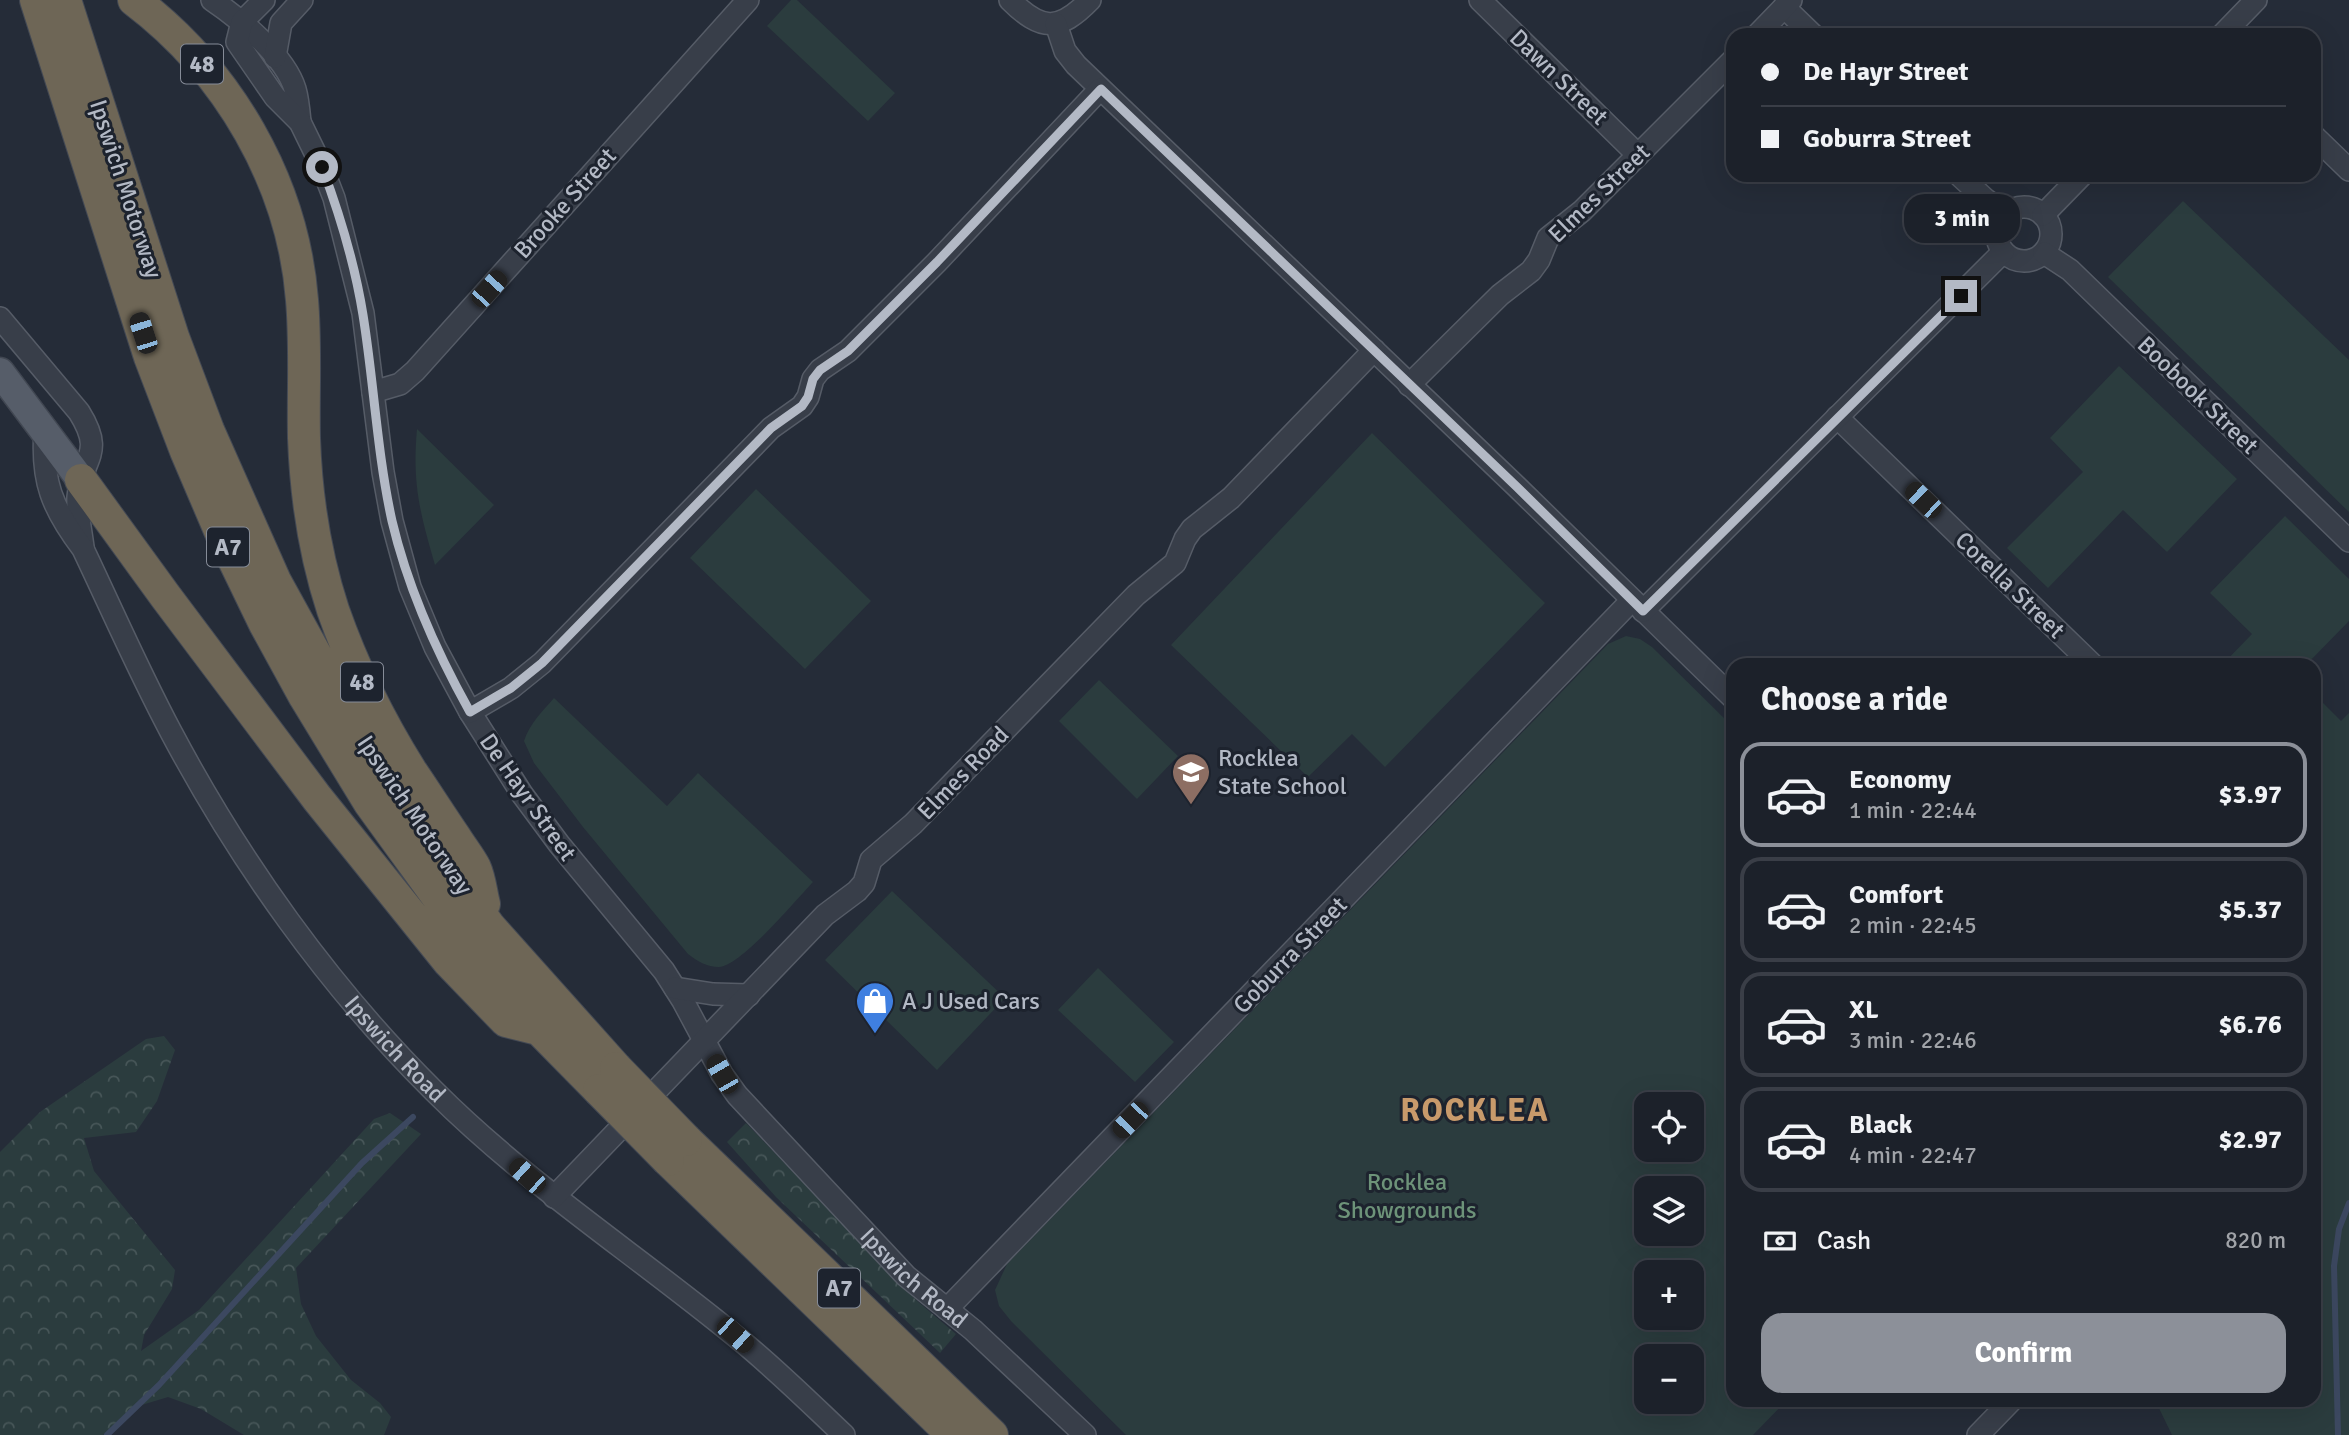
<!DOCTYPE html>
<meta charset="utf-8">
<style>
body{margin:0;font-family:Signika,sans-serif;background:#292e36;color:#f1f3f6;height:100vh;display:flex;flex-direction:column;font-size:26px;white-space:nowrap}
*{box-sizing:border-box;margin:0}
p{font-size:23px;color:#a0a3a8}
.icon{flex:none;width:38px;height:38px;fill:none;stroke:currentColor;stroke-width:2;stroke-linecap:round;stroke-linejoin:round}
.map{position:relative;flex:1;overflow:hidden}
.sheet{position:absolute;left:1726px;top:658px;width:595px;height:749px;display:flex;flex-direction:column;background:#1c212a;border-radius:21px;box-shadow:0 7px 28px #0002,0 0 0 2px #3a3e47}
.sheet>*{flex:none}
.hud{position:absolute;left:1726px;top:28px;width:595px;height:154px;border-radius:21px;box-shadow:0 7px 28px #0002,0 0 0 2px #3a3e47;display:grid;align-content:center;height:154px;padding:0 35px;background:#1c212a}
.controls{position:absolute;left:1634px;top:1092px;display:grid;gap:14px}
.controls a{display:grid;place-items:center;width:70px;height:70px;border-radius:14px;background:#1c212a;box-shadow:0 7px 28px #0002,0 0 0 2px #3a3e47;font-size:35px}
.end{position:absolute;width:32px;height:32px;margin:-16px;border:9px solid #b3b9c5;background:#111;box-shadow:0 0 0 4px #111}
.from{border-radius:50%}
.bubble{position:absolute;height:49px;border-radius:21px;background:#1c212a;box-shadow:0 7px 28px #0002,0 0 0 2px #3a3e47;font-size:23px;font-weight:700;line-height:49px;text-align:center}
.car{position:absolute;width:21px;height:42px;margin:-21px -10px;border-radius:9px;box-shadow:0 0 5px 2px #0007;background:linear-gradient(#222 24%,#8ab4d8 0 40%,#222 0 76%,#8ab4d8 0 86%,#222 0)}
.hud b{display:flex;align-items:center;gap:24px;height:66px;font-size:26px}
.hud b+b{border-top:2px solid #3a3e47}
.hud i{width:18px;height:18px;background:#f1f3f6}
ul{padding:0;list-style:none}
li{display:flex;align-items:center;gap:21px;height:105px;margin:0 14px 10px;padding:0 21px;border:4px solid #3a3e47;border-radius:21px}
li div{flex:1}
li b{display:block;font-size:26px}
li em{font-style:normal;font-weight:700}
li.active{border-color:#8c9099}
li>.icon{width:63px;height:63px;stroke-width:1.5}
h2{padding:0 35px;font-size:32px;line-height:84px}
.pay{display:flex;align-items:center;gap:18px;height:77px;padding:0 35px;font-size:26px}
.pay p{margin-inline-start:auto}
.cta{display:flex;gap:14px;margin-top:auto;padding:14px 35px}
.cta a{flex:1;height:80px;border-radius:21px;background:#8c9099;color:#fff;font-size:28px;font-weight:700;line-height:80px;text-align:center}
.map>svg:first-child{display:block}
.green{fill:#2b3c3e;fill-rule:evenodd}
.forest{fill:url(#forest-crowns)}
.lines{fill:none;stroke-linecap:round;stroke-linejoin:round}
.stream{stroke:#3c4860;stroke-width:6}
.minor-casing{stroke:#565c67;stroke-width:24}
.major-casing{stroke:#414752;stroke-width:31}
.highway-casing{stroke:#434954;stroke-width:34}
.minor{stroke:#383e49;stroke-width:21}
.major{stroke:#565d69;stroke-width:28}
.highway{stroke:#6e6656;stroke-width:32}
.highway-bridge-casing{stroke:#434954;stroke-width:34;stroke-linecap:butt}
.highway-bridge{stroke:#6e6656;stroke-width:32}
.route{stroke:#b3b9c5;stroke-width:9}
.labels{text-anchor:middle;stroke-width:6;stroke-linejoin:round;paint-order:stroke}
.shield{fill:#1d232e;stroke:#868c98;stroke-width:2}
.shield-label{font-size:23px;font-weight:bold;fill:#b3b9c5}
.street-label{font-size:24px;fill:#b3b9c5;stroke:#1d232e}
.poi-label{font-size:24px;fill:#b3b9c5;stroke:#1d232e;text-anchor:start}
.park-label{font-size:24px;fill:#6d9379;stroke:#1d232e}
.district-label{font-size:32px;font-weight:bold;letter-spacing:2px;fill:#c89a6b;stroke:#1d232e}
</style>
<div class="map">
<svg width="2349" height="1435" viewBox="0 0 2349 1435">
<defs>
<pattern id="forest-crowns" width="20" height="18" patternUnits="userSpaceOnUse" patternTransform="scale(1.75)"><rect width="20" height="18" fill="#2b3c3e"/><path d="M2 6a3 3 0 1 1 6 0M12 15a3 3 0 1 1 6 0" fill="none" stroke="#475658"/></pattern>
</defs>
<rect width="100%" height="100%" fill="#252c38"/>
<path class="green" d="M791,0h6l98,93 -27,28 -101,-95z
M2183,201l166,159v152l-241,-235z
M2119,366l118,113 -70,73 -44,-42 -75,78 -41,-40 76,-76 -33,-34z
M417,429l77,76 -59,60c-15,-52 -23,-81 -18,-136z
M1372,433l173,170 -160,164 -33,-33 -44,43 -137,-132z
M756,489l115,112 -66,68 -115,-111z
M2285,516l64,63v42l-43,44h-84l30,-31 -42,-41z
M1626,636l14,3 12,8 80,79v674h55l-34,35h-627l-115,-114 -12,-15 -4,-16 12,-26 601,-620zM1647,1104h45v46h-45zM1647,1188h45v46h-45zM1647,1272h45v46h-45zM1692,1356v46h-45v-46z
M1099,680l79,76 -41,43 -78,-78z
M2314,694l27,27 8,-8v722h-177l-17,-35h159z
M554,698l113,108 31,-33 115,109c-17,18 -72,84 -94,85 -12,0 -22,-6 -31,-13l-105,-127 -49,-64 -10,-22c6,-18 18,-29 30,-43z
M892,891l113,107 -68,72 -112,-110z
M1098,968l76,74 -39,40 -77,-72z"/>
<path class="forest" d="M164,1036l11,14 -18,51 -21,31 -52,6 10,33 81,99 -3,19 -28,46 -3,16 58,-41 175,-191 16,-6 31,21 -125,134 5,36 15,32 35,44 29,23 11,14 -7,18h-140l-43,-26 -33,-12 -33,10 -32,28h-103v-283l40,-40 106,-73z
M746,1123l170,177 40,34 -16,19 -164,-156 -49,-55z"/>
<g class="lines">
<path class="stream" d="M107,1435l52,-50 203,-222 51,-46
M2338,1435l-4,-169 5,-37 10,-26"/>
<defs>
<g id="minor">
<path d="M212,0c28,19 73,56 83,89 3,10 4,22 5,33"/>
<path id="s1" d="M264,0l-22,22 -5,20 38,55 25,25 22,45 12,31 29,115 20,159 9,49 18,66 25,60 35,65 52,82 37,50 105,127 19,30 39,73 15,21 169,181 67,54 112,105"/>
<path d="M1010,0c31,31 49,32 80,0"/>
<path d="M1480,0l158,155"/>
<path d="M1784,7l29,28"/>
<path d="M1056,24l9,27 11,14 441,422 215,210"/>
<path d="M1757,35l34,-35"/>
<path d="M2222,35l34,-35"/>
<path d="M275,57l6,-34 21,-23"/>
<path d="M2314,136l35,34"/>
<path d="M1959,175l26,24 21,15"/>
<circle cx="2024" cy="234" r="27"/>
<path d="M2043,215l39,-40"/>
<path d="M2044,253l26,17 279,271"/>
<path d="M0,318l79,94c27,43 2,45 -1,85 -1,16 3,34 5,50"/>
<path d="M1409,385l91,-90 31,-24 8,-11 9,-22 34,-27 150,-150"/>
<path d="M373,392l27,-8 15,-13 333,-371"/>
<path d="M1837,417l256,248"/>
<path id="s2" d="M45,430c-4,51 7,78 38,119 29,61 56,123 88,183 69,130 158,255 263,359 92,92 200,162 300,244 39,31 74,66 110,100"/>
<path d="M1643,611l360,-359"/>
<path d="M470,712l41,-24 31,-25 229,-235 31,-22 6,-9 5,-18 7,-9 28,-19 89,-89 163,-173"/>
<path d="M675,988l38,6 36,1"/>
<path d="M554,1197l271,-282 32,-24 7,-8 7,-23 42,-36 223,-229 39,-32 10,-24 7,-10 39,-31 143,-148"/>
<path d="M947,1309l685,-709"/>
<path d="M1978,1435l34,-35"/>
</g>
<path id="major" d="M0,372l81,108"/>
<path id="highway" d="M36,0l114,357 36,94 35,82 44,91 40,73 64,105 92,127 78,100 60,61
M65,0l108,337 35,93 67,151 75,136 63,101 76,108 127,142
M134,0c94,71 159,182 168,300 4,46 1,92 2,138 2,57 11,117 29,172 20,57 46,110 78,161 15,22 29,44 44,66 6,10 15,21 20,31 5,11 6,25 9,36
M81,480l85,117 151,201 132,164 57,59 28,7
M686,1140l306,295
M668,1160l285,275"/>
</defs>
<use href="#minor" class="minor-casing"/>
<use href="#major" class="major-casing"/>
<use href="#highway" class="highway-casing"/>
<use href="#minor" class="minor"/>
<use href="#major" class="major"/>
<use href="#highway" class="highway"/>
<defs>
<path id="highway-bridge" d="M616,1068l70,72
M599,1090l69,70"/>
</defs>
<use href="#highway-bridge" class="highway-bridge-casing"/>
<use href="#highway-bridge" class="highway-bridge"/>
</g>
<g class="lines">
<path class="route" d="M322,167c18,48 33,98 41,148 11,68 14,138 29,206 16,68 44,130 78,191l41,-24 31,-25 229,-235 31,-22 6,-9 5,-18 7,-9 28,-19 89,-89 164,-173 416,398 126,124 318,-315"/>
</g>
<defs>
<symbol id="school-pin" viewBox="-11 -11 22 30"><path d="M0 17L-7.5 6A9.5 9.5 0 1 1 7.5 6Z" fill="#8d6e63" stroke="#1d232e"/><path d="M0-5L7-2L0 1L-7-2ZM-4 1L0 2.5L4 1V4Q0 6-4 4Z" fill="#fff"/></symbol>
<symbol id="shop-pin" viewBox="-11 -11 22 30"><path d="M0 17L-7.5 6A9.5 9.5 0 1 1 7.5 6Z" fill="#3f7fe0" stroke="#1d232e"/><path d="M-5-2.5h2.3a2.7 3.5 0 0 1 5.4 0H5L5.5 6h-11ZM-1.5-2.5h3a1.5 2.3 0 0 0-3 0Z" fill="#fff"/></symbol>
</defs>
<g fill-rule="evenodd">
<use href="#school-pin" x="1169" y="750" width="44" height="60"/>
<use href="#shop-pin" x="853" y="979" width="44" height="60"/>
</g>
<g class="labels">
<g class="shield">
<rect x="181" y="44.5" width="42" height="39" rx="5"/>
<rect x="207" y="527.5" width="42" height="39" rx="5"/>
<rect x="341" y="662.5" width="42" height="39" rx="5"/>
<rect x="818" y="1268.5" width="42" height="39" rx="5"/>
</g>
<g class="shield-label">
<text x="202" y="72">48</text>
<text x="228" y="555">A7</text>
<text x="362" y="690">48</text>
<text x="839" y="1296">A7</text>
</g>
<g class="street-label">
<text transform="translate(1559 77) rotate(44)" y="8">Dawn Street</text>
<text transform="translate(126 189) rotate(72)" y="8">Ipswich Motorway</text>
<text transform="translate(1599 193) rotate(-44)" y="8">Elmes Street</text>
<text transform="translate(565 203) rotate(-48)" y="8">Brooke Street</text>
<text transform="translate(2198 395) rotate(44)" y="8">Boobook Street</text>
<text transform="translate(2010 585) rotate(44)" y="8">Corella Street</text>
<text transform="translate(963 773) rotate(-46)" y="8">Elmes Road</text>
<text transform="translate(528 797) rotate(55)" y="8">De Hayr Street</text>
<text transform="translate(415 815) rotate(56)" y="8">Ipswich Motorway</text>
<text transform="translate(1290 955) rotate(-46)" y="8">Goburra Street</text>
<text dy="8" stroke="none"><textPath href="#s2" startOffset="721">Ipswich Road</textPath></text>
<text dy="8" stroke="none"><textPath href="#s1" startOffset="1496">Ipswich Road</textPath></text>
</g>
<g class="poi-label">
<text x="1218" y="766">Rocklea<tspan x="1218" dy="28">State School</tspan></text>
<text x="902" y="1009">A J Used Cars</text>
</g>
<g class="park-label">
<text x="1407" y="1190">Rocklea<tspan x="1407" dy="28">Showgrounds</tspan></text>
</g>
<g class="district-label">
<text x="1475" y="1121">ROCKLEA</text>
</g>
</g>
</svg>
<div class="controls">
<a><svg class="icon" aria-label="locate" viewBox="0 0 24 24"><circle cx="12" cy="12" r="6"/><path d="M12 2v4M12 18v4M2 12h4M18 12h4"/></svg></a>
<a><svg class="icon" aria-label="layers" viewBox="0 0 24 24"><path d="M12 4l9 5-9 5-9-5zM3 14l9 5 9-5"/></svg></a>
<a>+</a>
<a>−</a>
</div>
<i class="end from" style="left:322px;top:167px"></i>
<i class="end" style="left:1961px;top:296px"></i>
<div class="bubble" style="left:1904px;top:194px;width:116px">3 min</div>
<i class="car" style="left:489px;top:289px;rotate:42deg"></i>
<i class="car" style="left:143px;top:333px;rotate:342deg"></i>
<i class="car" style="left:1923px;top:500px;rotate:314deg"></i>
<i class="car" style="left:722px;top:1074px;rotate:330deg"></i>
<i class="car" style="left:1130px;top:1120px;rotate:224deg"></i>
<i class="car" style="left:527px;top:1176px;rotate:312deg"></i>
<i class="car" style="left:735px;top:1335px;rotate:132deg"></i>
<div class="hud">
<b><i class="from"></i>De Hayr Street</b>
<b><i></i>Goburra Street</b>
</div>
<section class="sheet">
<h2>Choose a ride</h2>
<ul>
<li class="active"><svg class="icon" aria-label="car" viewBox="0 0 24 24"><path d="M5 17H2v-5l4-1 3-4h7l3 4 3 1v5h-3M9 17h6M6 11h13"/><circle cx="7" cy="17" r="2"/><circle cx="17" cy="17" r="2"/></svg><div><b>Economy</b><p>1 min · 22:44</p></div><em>$3.97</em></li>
<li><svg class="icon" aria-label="car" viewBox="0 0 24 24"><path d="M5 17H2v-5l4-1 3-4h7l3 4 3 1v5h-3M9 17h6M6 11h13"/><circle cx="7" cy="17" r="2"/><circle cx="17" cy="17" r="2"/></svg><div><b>Comfort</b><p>2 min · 22:45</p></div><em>$5.37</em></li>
<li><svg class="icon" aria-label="car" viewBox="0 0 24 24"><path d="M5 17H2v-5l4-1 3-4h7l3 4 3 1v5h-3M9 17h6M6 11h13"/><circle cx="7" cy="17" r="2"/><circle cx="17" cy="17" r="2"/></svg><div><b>XL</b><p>3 min · 22:46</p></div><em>$6.76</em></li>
<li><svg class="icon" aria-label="car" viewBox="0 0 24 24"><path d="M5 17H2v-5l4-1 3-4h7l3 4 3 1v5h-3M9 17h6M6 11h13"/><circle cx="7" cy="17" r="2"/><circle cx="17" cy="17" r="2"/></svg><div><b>Black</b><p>4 min · 22:47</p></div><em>$2.97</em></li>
</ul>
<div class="pay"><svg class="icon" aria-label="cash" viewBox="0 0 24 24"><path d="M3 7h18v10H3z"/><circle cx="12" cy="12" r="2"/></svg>Cash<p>820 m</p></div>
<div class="cta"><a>Confirm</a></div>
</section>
</div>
